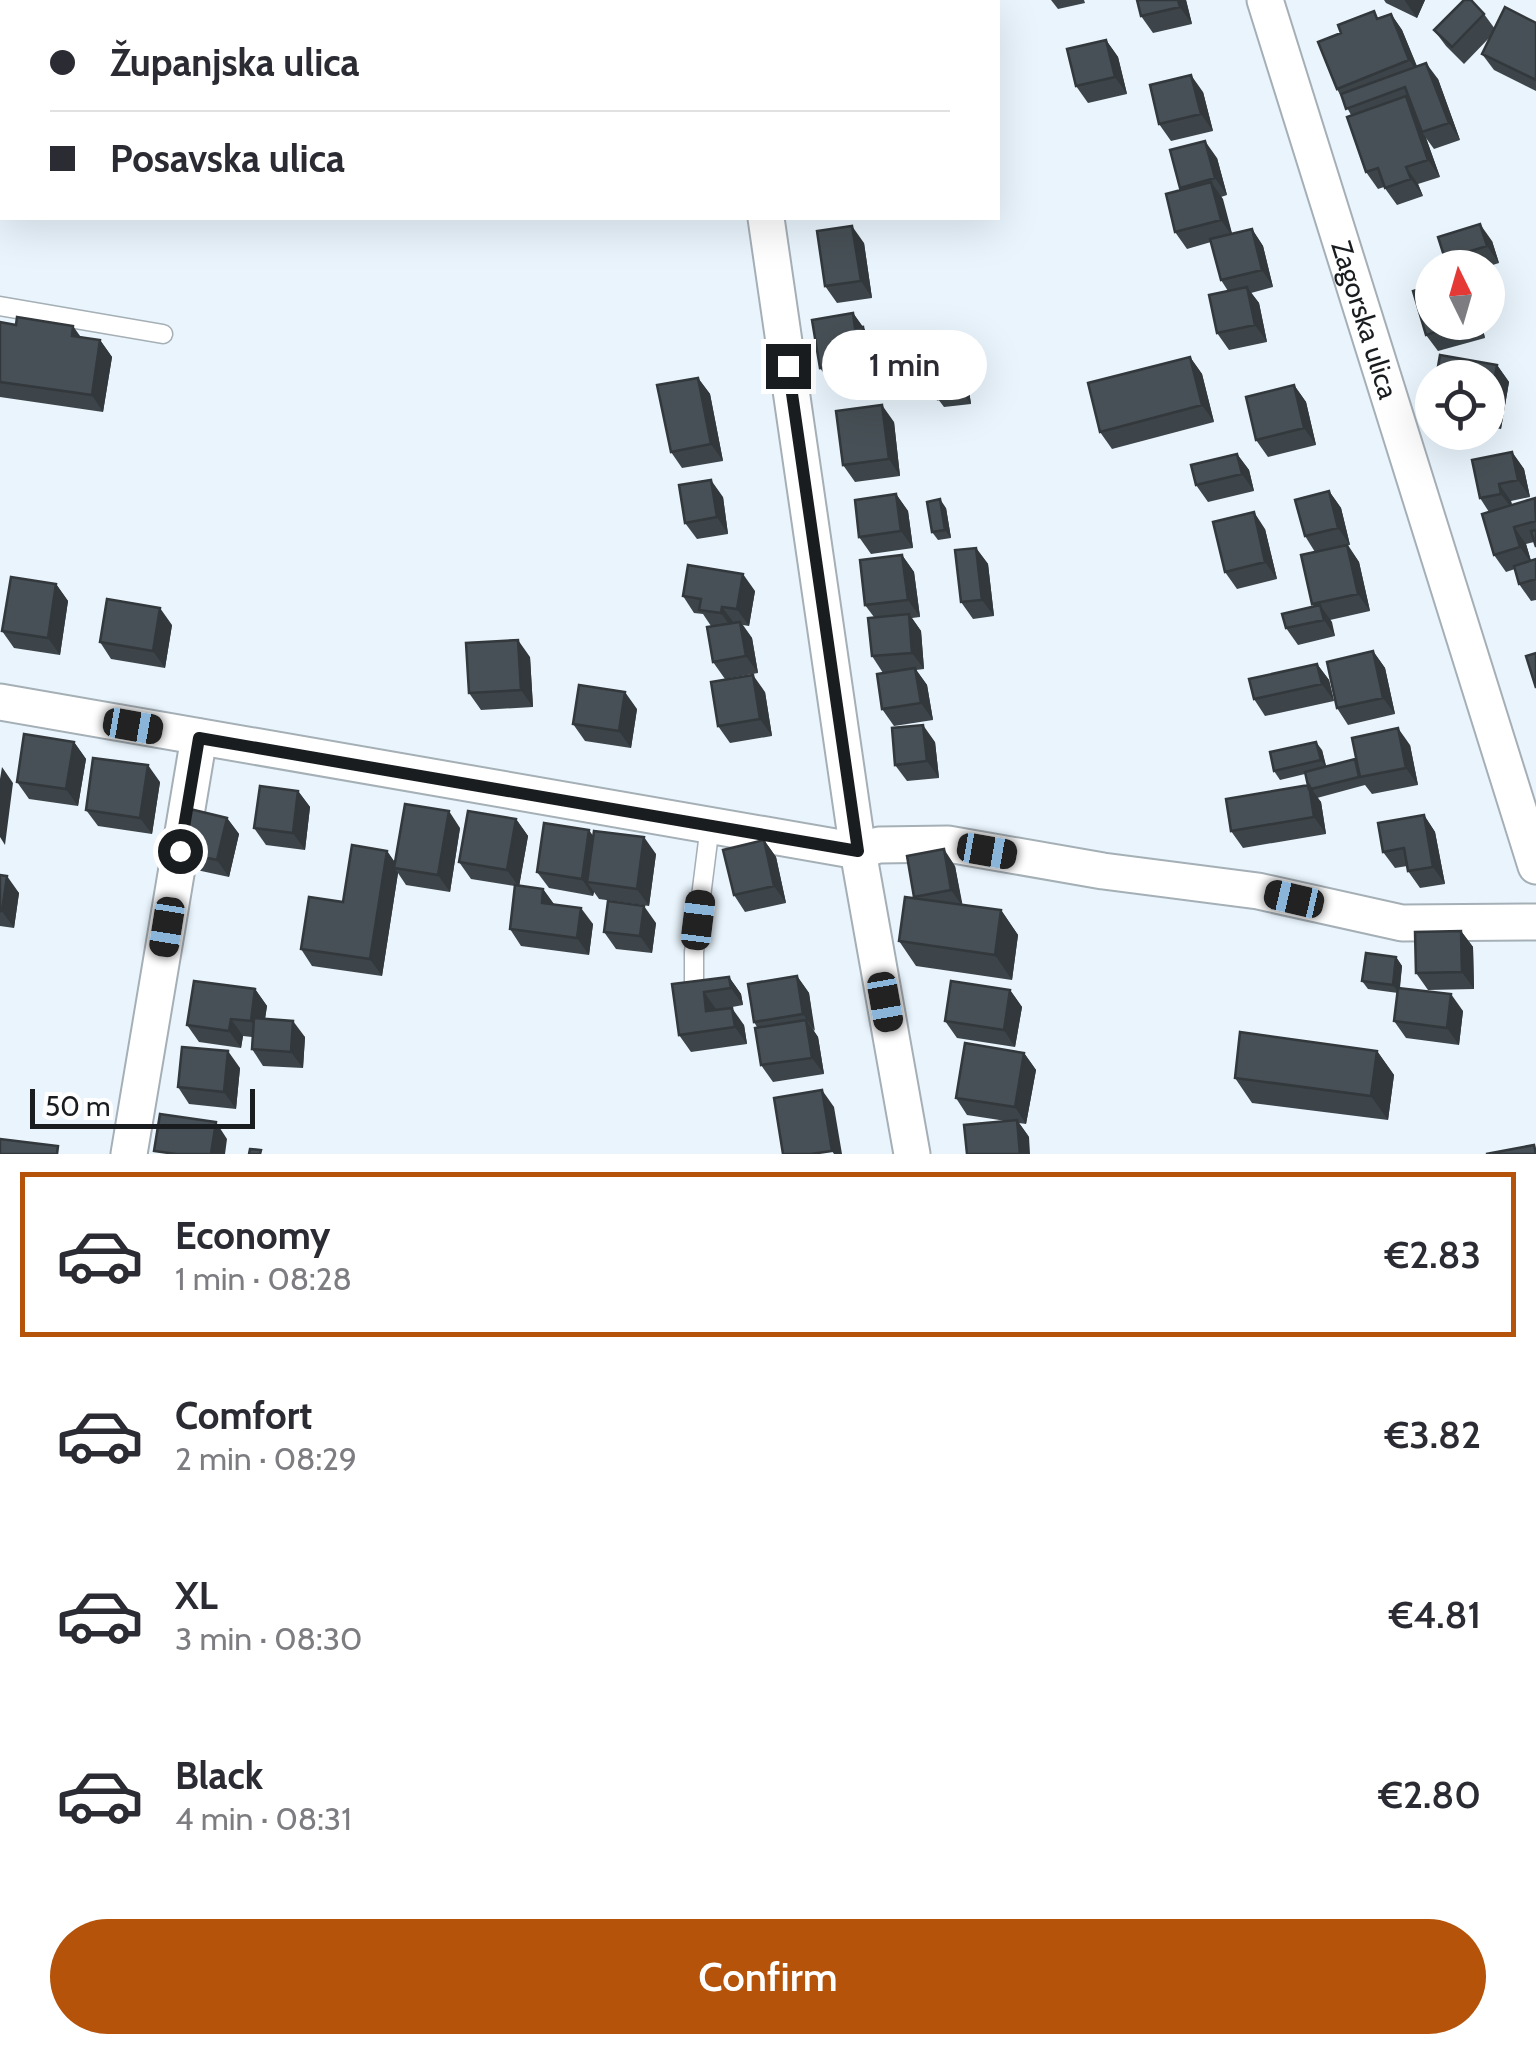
<!DOCTYPE html>
<meta charset="utf-8">
<style>
body{margin:0;font-family:Cabin,sans-serif;background:#f2f2f3;color:#2b2b33;height:100vh;display:flex;flex-direction:column;font-size:38px;white-space:nowrap}
*{box-sizing:border-box;margin:0}
p{font-size:32px;color:#7c7c81}
.icon{flex:none;width:55px;height:55px;fill:none;stroke:currentColor;stroke-width:2;stroke-linecap:round;stroke-linejoin:round}
.map{position:relative;height:1154px;overflow:hidden}
.drawer{display:flex;flex-direction:column;background:#fff;flex:1}
.drawer>*{flex:none}
.guide{position:absolute;left:0px;top:0px;width:1000px;height:220px;box-shadow:0 10px 40px #0002;display:grid;align-content:center;height:220px;padding:0 50px;background:#fff}
.needle{width:65px;rotate:355deg}
.buttons{position:absolute;left:1415px;top:250px;display:grid;gap:20px}
.buttons a{display:grid;place-items:center;width:90px;height:90px;border-radius:50%;background:#fff;box-shadow:0 10px 40px #0002;font-size:50px}
.scale{position:absolute;left:30px;bottom:25px;width:225px;box-sizing:border-box;padding-left:10px;border:5px solid #1a1d20;border-top:0;font-size:28px;line-height:35px;white-space:nowrap;color:#1a1d20;-webkit-text-stroke:8px #fff;paint-order:stroke}
.end{position:absolute;width:45px;height:45px;margin:-22px;border:12px solid #1a1d20;background:#fff;box-shadow:0 0 0 5px #fff}
.from{border-radius:50%}
.bubble{position:absolute;height:70px;border-radius:35px;background:#fff;box-shadow:0 10px 40px #0002;font-size:32px;font-weight:600;line-height:70px;text-align:center}
.car{position:absolute;width:30px;height:60px;margin:-30px -15px;border-radius:12px;box-shadow:0 0 8px 2px #0007;background:linear-gradient(#222 24%,#8ab4d8 0 40%,#222 0 76%,#8ab4d8 0 86%,#222 0)}
.guide b{display:flex;align-items:center;gap:35px;height:95px;font-size:38px}
.guide b+b{border-top:2px solid #e1e1e2}
.guide i{width:25px;height:25px;background:#2b2b33}
ul{padding:18px 0 0;list-style:none}
li{display:flex;align-items:center;gap:30px;height:165px;margin:0 20px 15px;padding:0 30px;border:5px solid transparent;border-radius:0px}
li div{flex:1}
li b{display:block;font-size:38px}
li em{font-style:normal;font-weight:600}
li.on{border-color:#b45309}
li>.icon{width:90px;height:90px;stroke-width:1.5}
.primary-button{display:flex;gap:20px;margin-top:auto;padding:20px 50px}
.primary-button a{flex:1;height:115px;border-radius:60px;background:#b45309;color:#fff;font-size:40px;font-weight:600;line-height:115px;text-align:center}
.map>svg:first-child{display:block}
.lines{fill:none;stroke-linecap:round;stroke-linejoin:round}
.lane-casing{stroke:#a5afb6;stroke-width:21}
.street-casing{stroke:#a5afb6;stroke-width:39}
.lane{stroke:#fff;stroke-width:18}
.street{stroke:#fff;stroke-width:35}
.wall{fill:#3d454a}
.shaded-wall{fill:#32383c}
.building{fill:#475056;stroke:#32383c;stroke-width:2.5}
.route{stroke:#1a1d20;stroke-width:12}
.labels{text-anchor:middle;stroke-width:10;stroke-linejoin:round;paint-order:stroke}
.street-label{font-size:28px;fill:#1a1d20;stroke:#fff}
</style>
<div class="map">
<svg width="1536" height="1154" viewBox="0 0 1536 1154">
<rect width="100%" height="100%" fill="#e9f4fc"/>
<g class="lines">
<defs>
<path id="lane" d="M0,306l163,28
M694,991v-39l16,-127"/>
<g id="street">
<path d="M142,0l11,2"/>
<path d="M731,0v2"/>
<path id="s1" d="M1265,0l271,866"/>
<path d="M766,218l92,633 54,303"/>
<path d="M0,702l858,149 21,-6 69,-1 155,27 155,20 144,32 134,-1"/>
<path d="M129,1154l70,-417"/>
</g>
</defs>
<use href="#lane" class="lane-casing"/>
<use href="#street" class="street-casing"/>
<use href="#lane" class="lane"/>
<use href="#street" class="street"/>
</g>
<path class="wall" d="M0,0l2,2v49l-2,-1z
M788,0h20v2h13h-31z
M1051,0h33l1,3 -27,6z
M1186,0l6,24 -39,9 -12,-17z
M1384,0h41l-8,18 -31,-15z
M1391,14l11,16 15,36 21,13 22,61 -26,9 -8,-11 14,39 -22,7 5,12 -26,9 -13,-18 -6,2 -12,-17 -15,-57 -14,-26 42,-71z
M1484,14l11,15 41,-6v68l-42,-21 -12,-16 9,-18 -27,28 -18,-18 -12,-16z
M1106,40l12,17 9,37 -39,9 -12,-17z
M1203,92l10,39 -42,10 -12,-17z
M1217,158l10,37 -6,2 11,37 20,-5 11,17 10,41 -22,6 8,10 8,39 -38,8 -12,-17 11,-42 -7,-11 -10,-38 -24,7 -12,-17 7,-42 -2,-2z
M1492,241l7,22 -16,5h-32l-6,-9z
M864,243l8,55 -35,5 -12,-17z
M853,313l22,31 5,33 -48,8 -12,-17z
M0,322l100,18 12,17 -9,55 -103,-15z
M1432,322h49l4,16 -47,13 -12,-16z
M1190,357l12,17 12,48 -102,27 -12,-17z
M1497,365l12,17 -8,47 -13,-2v-49z
M698,378l12,16 13,67 -41,7 -11,-16z
M968,384l3,20 -27,3 -6,-8z
M1294,385l12,17 10,43 -48,12 -12,-17z
M894,422l6,54 -45,6 -12,-17z
M1512,452l12,17 6,28 -19,4 1,4 24,-7v49l-2,-5 -8,2 5,17 5,-2v41l-5,1 -12,-17 -4,-15 -9,3 -12,-17 -5,-43 -9,-14z
M1237,454l12,16 5,21 -46,11 -12,-17z
M1329,491l12,17 9,37h-2l11,17 11,49 -40,9 5,16 -37,9 -12,-17 28,-21 -2,-3 3,-52 -10,-16z
M896,494l12,17 5,37 -42,6 -12,-17z
M723,497l5,37 -31,5 -12,-16z
M946,508l5,30 -13,2 -6,-8z
M1265,529l12,50 -40,10 -12,-17z
M976,548l12,16 6,52 -21,3 -12,-17z
M902,555l12,17 6,45 -8,1 9,13 3,38 -8,1 11,15 6,35 -39,6 -12,-17 1,-36 -11,-17 2,-39 -9,-12z
M56,584l12,17 -8,54 -46,-7 -12,-17z
M755,591l-6,35 -6,-1 9,13 6,35 -33,6 -12,-17 -2,-36 -8,-12 -9,-1 -11,-17z
M172,625l-7,43 -54,-9 -11,-17z
M1373,651l12,17 10,46 -47,11 -11,-17z
M530,657l3,50 -52,3 -12,-17z
M1317,664l12,16 5,21 -69,15 -11,-17z
M765,692l7,44 -42,7 -12,-17z
M637,709l-6,39 -46,-7 -12,-17z
M74,742l12,17 -8,47 -49,-7 -12,-17z
M935,742l4,36 -32,3 -12,-16z
M1410,745l8,40 -46,9 -7,-9 -48,13 4,4 5,32 -83,14 -12,-17 77,-45 -3,-12 -25,6 -6,-9 48,-21 4,17z
M160,782l-8,52 -54,-8 -12,-16z
M298,791l12,16 -5,43 -39,-5 -12,-17z
M1424,815l11,17 10,52 -25,4 -12,-17 -1,-5 -12,2 -12,-16z
M227,818l12,16 -10,43 -37,-8 -12,-17z
M516,819l12,17 -9,50 24,3 11,15 39,20 -4,31 -68,-9 -11,-17 5,-43 -44,-7 -12,-17z
M460,828l-10,64 -44,-7 -8,-12 -16,103 -70,-10 -11,-17 86,-98 8,12z
M593,836l63,18 -7,52 -50,-7 -5,-7 -1,4 -44,-8 -12,-16z
M764,840l12,17 10,46 -41,9 -11,-17z
M955,866l7,39 39,5 17,25 -6,45 -96,-14 -17,-25 16,-43z
M0,875l19,18 -5,35 -14,-2z
M656,923l-4,30 -36,-4 -12,-17z
M1461,931l12,16 1,42 -46,1 -12,-17z
M1396,957l6,9 -2,22 63,23 -4,34 -53,-7 -12,-17 4,-28 -30,-4 -6,-8z
M797,976l12,17 5,38 4,6 6,37 -51,8 -12,-17 -4,-38 -3,-5z
M729,977l12,17 2,11 -27,5 28,15 3,19 -56,8 -12,-17 -7,-51z
M255,989l12,17 -2,13 40,18 -2,31 -40,-2 -11,-17v-12l-9,-1 -2,12 -42,-6 -12,-17z
M1010,990l12,17 -7,40 -58,-9 -12,-17z
M1377,1051l17,24 -6,45 -136,-17 -17,-25z
M1024,1053l12,17 -10,54 -7,-1 10,14 -23,-16 -39,-6 -11,-17z
M240,1068l-4,41 -47,-5 -11,-17z"/>
<path class="shaded-wall" d="M321,0h16l1,1 -1,1h-17z
M1178,0h8l6,24 -12,-17z
M1405,0h20l-8,18 -12,-17z
M1391,14l11,16 19,47 -12,-17z
M1106,40l12,17 9,37 -12,-17z
M1426,63l12,16 22,61 -11,-17z
M1191,75l12,17 10,39 -12,-17z
M1406,96l11,17 5,19 4,6 14,39 -12,-17z
M1205,141l12,17 10,37 -12,-17z
M1406,167l12,17 5,12 -12,-17z
M1211,182l12,17 10,38 -12,-17z
M1480,224l12,17 7,22 -12,-17z
M852,226l12,17 8,55 -11,-17z
M1252,229l11,17 10,41 -11,-17z
M1247,287l12,16 8,39 -12,-17z
M853,313l22,31 5,33 -12,-17 -13,-32z
M1475,322h6l4,16z
M73,326l12,17 -13,-7z
M100,340l12,17 -9,55 -11,-17z
M1190,357l12,17 12,48 -12,-17z
M1497,365l12,17 -8,47 -12,-17z
M962,375l6,9 3,20 -6,-8z
M698,378l12,16 13,67 -12,-17z
M1294,385l12,17 10,43 -12,-17z
M882,405l12,17 6,54 -11,-17z
M1512,452l12,17 6,28 -12,-17z
M1237,454l12,16 5,21 -12,-17z
M711,480l12,17 5,37 -11,-17z
M1499,484l12,17 2,9 -12,-16z
M1329,491l12,17 9,37 -12,-17z
M896,494l12,17 5,37 -12,-17z
M940,499l6,9 5,30 -6,-8z
M1254,512l11,17 12,50 -12,-17z
M1514,527l12,17 6,20 -12,-17z
M1347,545l12,17 11,49 -12,-17z
M976,548l12,16 6,52 -12,-16z
M902,555l12,17 6,45 -12,-17z
M743,574l12,17 -6,35 -12,-17z
M56,584l12,17 -8,54 -12,-17z
M1320,605l12,17 3,14 -11,-16z
M722,607l12,16 -1,7 -12,-17z
M160,608l12,17 -7,43 -12,-17z
M909,614l12,17 3,38 -12,-16z
M740,622l12,16 6,35 -12,-17z
M518,640l12,17 3,50 -12,-17z
M1373,651l12,17 10,46 -12,-16z
M1317,664l12,16 5,21 -12,-17z
M915,668l12,17 6,35 -12,-17z
M753,675l12,17 7,44 -12,-17z
M625,692l12,17 -6,39 -12,-17z
M923,725l12,17 4,36 -12,-17z
M1398,728l12,17 8,40 -12,-17z
M74,742l12,17 -8,47 -12,-17z
M1316,742l6,8 5,19 -6,-9z
M148,765l12,17 -8,52 -12,-16z
M2,767l11,16 -8,62 -5,-8v-58z
M1309,785l12,17 5,32 -12,-17z
M298,791l12,16 -5,43 -12,-17z
M449,811l11,17 -10,64 -12,-17z
M1424,815l11,17 10,52 -12,-17z
M227,818l12,16 -10,43 -12,-17z
M516,819l12,17 -9,51 -12,-17z
M589,830l12,17 -14,35 7,10 -1,4 -11,-17z
M644,837l12,17 -7,52 -12,-17z
M764,840l12,17 10,46 -12,-17z
M944,849l11,17 8,41 -12,-17z
M387,851l12,17h-5l4,5 -16,103 -12,-17z
M7,876l12,17 -5,35 -12,-17z
M543,889l12,17 -13,-3z
M644,906l12,17 -4,30 -12,-17z
M581,908l12,16 -4,31 -12,-17z
M1001,910l17,25 -6,45 -17,-25z
M1461,931l12,16 1,42 -12,-17z
M1396,957l6,9 -3,27 -6,-8z
M797,976l12,17 6,38 -12,-17z
M729,977l12,17 2,11 -12,-17z
M255,989l12,17 -5,32 -11,-17z
M1010,990l12,17 -7,40 -11,-17z
M704,992l12,17 2,19 -12,-17z
M1451,994l12,17 -4,34 -12,-17z
M732,1008l12,17 3,19 -12,-17z
M231,1019l12,17 -2,12 -12,-17z
M806,1020l12,17 6,37 -12,-16z
M293,1021l12,16 -2,31 -12,-16z
M228,1051l12,17 -4,41 -12,-17z
M1377,1051l17,24 -6,45 -17,-24z
M1024,1053l12,17 -10,54 -11,-17z
M822,1090l12,17 8,47h-8l-2,-3z
M1017,1120l12,17 1,17h-10z
M216,1122l11,17 -2,15h-14z"/>
<path class="building" d="M0,0l15,2h-13v35l-2,-1z
M272,0h49l-1,2h-48z
M354,0h51l-1,2h-51z
M463,0h39l6,2h-46z
M1137,0h41l2,7 -39,9z
M1464,0h7l13,14 -32,33 -18,-17z
M1505,7l31,16v57l-54,-26z
M1374,11l3,8 14,-5 18,46 -72,29 -19,-47 23,-9 -3,-8z
M1106,40l9,37 -39,9 -9,-37z
M1426,63l23,60 -27,9 -17,-45 -59,22 -5,-15z
M1191,75l10,39 -42,10 -9,-39z
M1406,96l22,64 -22,7 5,12 -26,9 -7,-20 -12,4 -19,-55z
M1205,141l10,37 -35,10 -10,-38z
M1211,182l10,38 -46,12 -9,-38z
M1480,224l7,22 -42,13 -7,-22z
M852,226l9,55 -36,5 -8,-55z
M1252,229l10,41 -41,10 -11,-41z
M1432,285v37h36l-42,13 -13,-44z
M1247,287l8,38 -38,8 -8,-38z
M853,313l2,15 8,-1 5,33 -48,8 -8,-48z
M17,317l56,9 -1,10 28,4 -8,55 -92,-13v-60l16,3z
M1440,355l57,10 -8,47h-1v-34h-52z
M1190,357l12,48 -102,27 -12,-49z
M962,375l3,21 -27,3 -3,-21z
M698,378l13,66 -40,8 -14,-67z
M1294,385l10,43 -48,12 -10,-43z
M882,405l7,54 -46,6 -7,-54z
M1512,452l6,28 -19,4 2,10 -21,4 -8,-38z
M1237,454l5,20 -46,11 -5,-20z
M711,480l6,37 -32,6 -6,-38z
M1329,491l9,37 -33,8 -10,-36z
M896,494l5,37 -42,6 -4,-37z
M1535,498l1,23 -22,6 6,20 -26,8 -12,-41z
M940,499l5,31 -13,2 -5,-30z
M1254,512l11,50 -40,10 -12,-50z
M1536,530v17l-5,-16z
M1347,545l11,49 -46,10 -11,-49z
M976,548l6,52 -21,2 -6,-52z
M902,555l6,45 -43,5 -5,-45z
M1536,559v20l-17,5 -5,-18z
M688,565l55,9 -6,35 -15,-2 -1,6 -22,-3 2,-11 -18,-3z
M11,577l45,7 -8,54 -46,-7z
M107,599l53,9 -7,43 -53,-9z
M1320,605l4,15 -38,8 -4,-14z
M909,614l3,39 -40,3 -4,-38z
M740,622l6,34 -33,6 -6,-35z
M518,640l3,50 -52,3 -3,-50z
M1373,651l10,47 -46,10 -10,-46z
M1536,653v35l-10,-32z
M1317,664l5,20 -68,15 -5,-20z
M915,668l6,35 -39,6 -5,-35z
M753,675l7,44 -42,7 -7,-44z
M579,685l46,7 -6,39 -46,-7z
M923,725l4,36 -32,4 -3,-37z
M1398,728l8,40 -46,9 -8,-39z
M24,734l50,8 -8,47 -49,-7z
M1316,742l5,18 -47,11 -4,-19z
M93,758l55,7 -8,53 -54,-8z
M1355,759l4,18 -48,12 -2,-4v5l-4,-18z
M1309,785l5,32 -83,14 -5,-32z
M260,786l38,5 -5,42 -39,-5z
M405,804l44,7 -11,64 -44,-7z
M190,809l37,9 -10,42 -37,-8z
M468,811l48,8 -9,51 -48,-8z
M1424,815l9,52 -25,4 -4,-23 -21,4 -5,-29z
M544,823l45,7 -7,49 -45,-7z
M594,831l50,6 -7,52 -50,-7z
M764,840l10,46 -40,9 -11,-45z
M352,845l35,6 -17,108 -69,-10 8,-52 34,5z
M944,849l7,41 -37,7 -7,-41z
M0,875l7,1 -5,35h-2z
M515,885l28,4 -1,14 39,5 -4,30 -67,-9z
M905,897l96,13 -6,45 -96,-14z
M608,901l36,5 -4,30 -36,-4z
M1461,931l1,41 -46,1 -1,-41z
M1366,953l30,4 -3,28 -31,-4z
M797,976l6,38 -49,8 -6,-38z
M729,977l2,11 -27,4 2,19 26,-3 3,19 -56,8 -7,-51z
M194,981l61,8 -4,32 -20,-2 -2,12 -42,-6z
M951,981l59,9 -6,40 -59,-9z
M1398,988l53,6 -4,34 -53,-7z
M254,1018l39,3 -2,31 -39,-3z
M806,1020l6,38 -51,7 -6,-37z
M1240,1032l137,19 -6,45 -136,-18z
M965,1043l59,10 -9,54 -59,-9z
M182,1047l46,4 -4,41 -46,-5z
M822,1090l10,61 -21,3h-28l-9,-56z
M160,1114l56,8 -5,32h-35l-22,-3z
M1017,1120l3,34h-53l-3,-29z
M0,1139l58,7 -1,8h-57z
M1534,1145l2,9h-50z
M250,1149l11,1 -1,4h-11z"/>
<g class="lines">
<path class="route" d="M180,851l19,-113 659,113 -70,-485"/>
</g>
<g class="labels">
<g class="street-label">
<text dy="10" stroke="none"><textPath href="#s1" startOffset="335">Zagorska ulica</textPath></text>
</g>
</g>
</svg>
<div class="buttons">
<a><svg class="needle" viewBox="-14 -14 28 28"><path d="M0-13l5 13h-10z" fill="#e53935"/><path d="M0 13l5-13h-10z" fill="#7c7c81"/></svg></a>
<a><svg class="icon" aria-label="locate" viewBox="0 0 24 24"><circle cx="12" cy="12" r="6"/><path d="M12 2v4M12 18v4M2 12h4M18 12h4"/></svg></a>
</div>
<div class="scale">50 m</div>
<i class="end from" style="left:180px;top:851px"></i>
<i class="end" style="left:788px;top:366px"></i>
<div class="bubble" style="left:822px;top:330px;width:165px">1 min</div>
<i class="car" style="left:133px;top:726px;rotate:100deg"></i>
<i class="car" style="left:987px;top:851px;rotate:100deg"></i>
<i class="car" style="left:1294px;top:899px;rotate:283deg"></i>
<i class="car" style="left:698px;top:920px;rotate:7deg"></i>
<i class="car" style="left:167px;top:927px;rotate:189deg"></i>
<i class="car" style="left:885px;top:1002px;rotate:170deg"></i>
<div class="guide">
<b><i class="from"></i>Županjska ulica</b>
<b><i></i>Posavska ulica</b>
</div>
</div>
<section class="drawer">
<ul>
<li class="on"><svg class="icon" aria-label="car" viewBox="0 0 24 24"><path d="M5 17H2v-5l4-1 3-4h7l3 4 3 1v5h-3M9 17h6M6 11h13"/><circle cx="7" cy="17" r="2"/><circle cx="17" cy="17" r="2"/></svg><div><b>Economy</b><p>1 min · 08:28</p></div><em>€2.83</em></li>
<li><svg class="icon" aria-label="car" viewBox="0 0 24 24"><path d="M5 17H2v-5l4-1 3-4h7l3 4 3 1v5h-3M9 17h6M6 11h13"/><circle cx="7" cy="17" r="2"/><circle cx="17" cy="17" r="2"/></svg><div><b>Comfort</b><p>2 min · 08:29</p></div><em>€3.82</em></li>
<li><svg class="icon" aria-label="car" viewBox="0 0 24 24"><path d="M5 17H2v-5l4-1 3-4h7l3 4 3 1v5h-3M9 17h6M6 11h13"/><circle cx="7" cy="17" r="2"/><circle cx="17" cy="17" r="2"/></svg><div><b>XL</b><p>3 min · 08:30</p></div><em>€4.81</em></li>
<li><svg class="icon" aria-label="car" viewBox="0 0 24 24"><path d="M5 17H2v-5l4-1 3-4h7l3 4 3 1v5h-3M9 17h6M6 11h13"/><circle cx="7" cy="17" r="2"/><circle cx="17" cy="17" r="2"/></svg><div><b>Black</b><p>4 min · 08:31</p></div><em>€2.80</em></li>
</ul>
<div class="primary-button"><a>Confirm</a></div>
</section>
